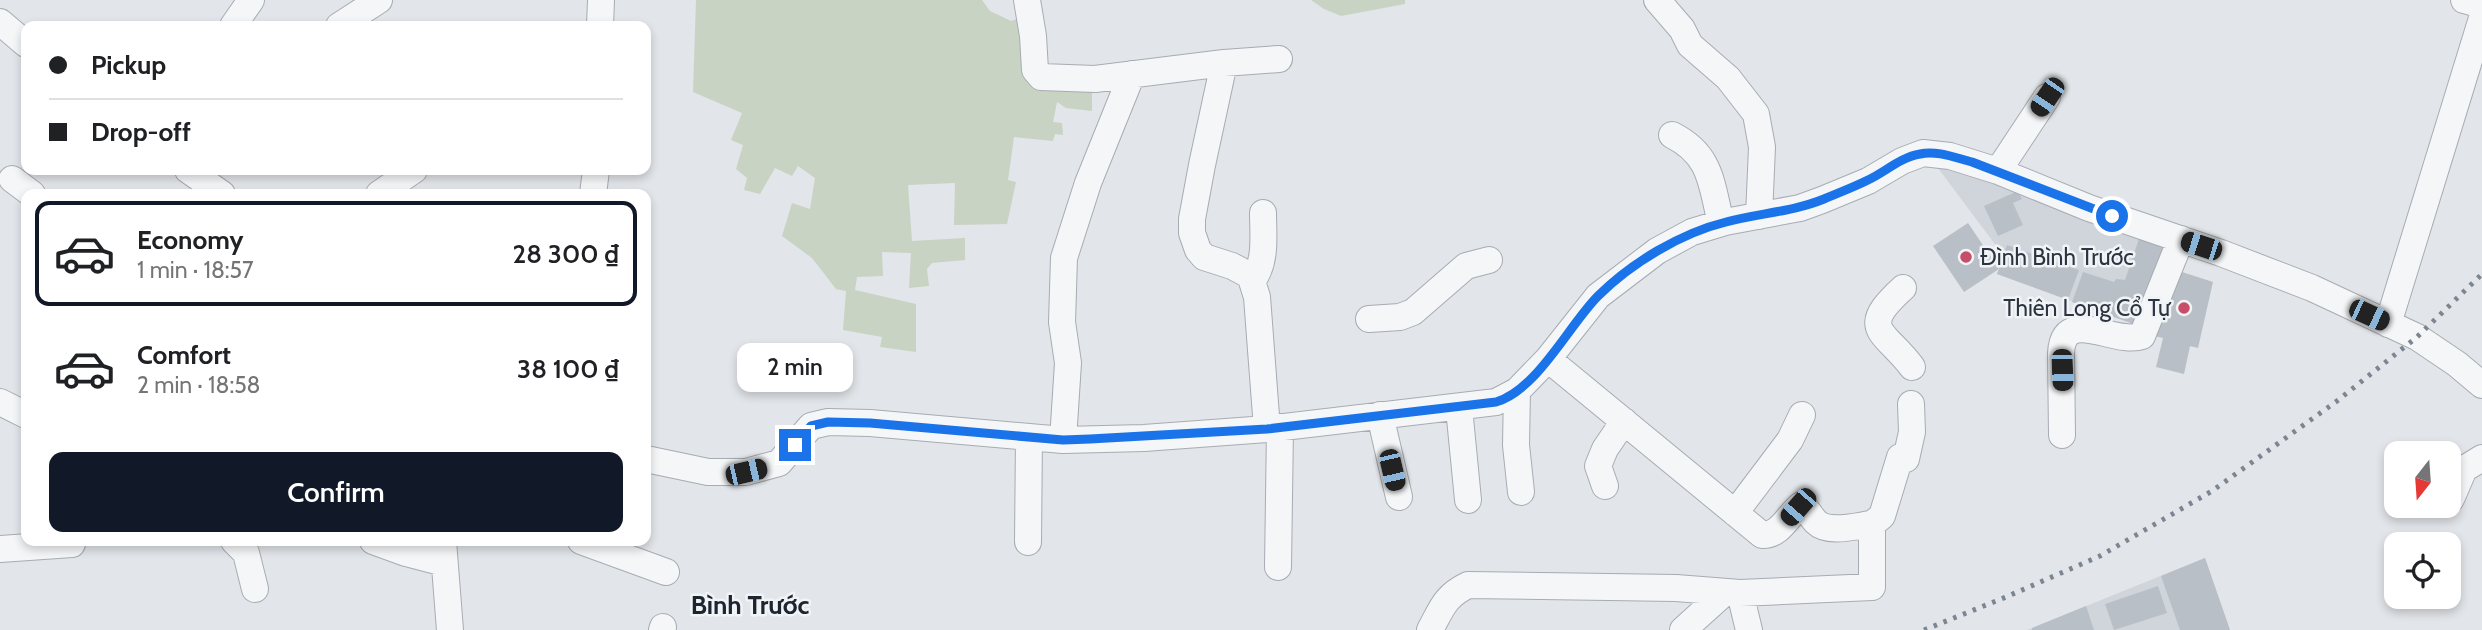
<!DOCTYPE html>
<meta charset="utf-8">
<style>
body{margin:0;font-family:Cabin,sans-serif;background:#f2f2f2;color:#202124;height:100vh;display:flex;flex-direction:column;font-size:26px;white-space:nowrap}
*{box-sizing:border-box;margin:0}
p{font-size:23px;color:#757577}
.icon{flex:none;width:38px;height:38px;fill:none;stroke:currentColor;stroke-width:2;stroke-linecap:round;stroke-linejoin:round}
.map{position:relative;flex:1;overflow:hidden}
.sheet{position:absolute;left:21px;top:189px;width:630px;height:357px;display:flex;flex-direction:column;background:#fff;border-radius:14px;box-shadow:0 4px 10px #0003}
.sheet>*{flex:none}
.hud{position:absolute;left:21px;top:21px;width:630px;height:154px;border-radius:14px;box-shadow:0 4px 10px #0003;display:grid;align-content:center;height:154px;padding:0 28px;background:#fff}
.needle{width:46px;rotate:197deg}
.fabs{position:absolute;left:2384px;top:441px;display:grid;gap:14px}
.fabs a{display:grid;place-items:center;width:77px;height:77px;border-radius:14px;background:#fff;box-shadow:0 4px 10px #0003;font-size:35px}
.end{position:absolute;width:32px;height:32px;margin:-16px;border:9px solid #1a73e8;background:#fff;box-shadow:0 0 0 4px #fff}
.from{border-radius:50%}
.bubble{position:absolute;height:49px;border-radius:14px;background:#fff;box-shadow:0 4px 10px #0003;font-size:23px;font-weight:600;line-height:49px;text-align:center}
.car{position:absolute;width:21px;height:42px;margin:-21px -10px;border-radius:9px;box-shadow:0 0 5px 2px #0007;background:linear-gradient(#222 24%,#8ab4d8 0 40%,#222 0 76%,#8ab4d8 0 86%,#222 0)}
.hud b{display:flex;align-items:center;gap:24px;height:66px;font-size:26px}
.hud b+b{border-top:2px solid #e0e0e0}
.hud i{width:18px;height:18px;background:#202124}
ul{padding:12px 0 0;list-style:none}
li{display:flex;align-items:center;gap:21px;height:105px;margin:0 14px 10px;padding:0 14px;border:4px solid transparent;border-radius:14px}
li div{flex:1}
li b{display:block;font-size:26px}
li em{font-style:normal;font-weight:600}
li.active{border-color:#111827}
li>.icon{width:63px;height:63px;stroke-width:1.5}
.action{display:flex;gap:14px;margin-top:auto;padding:14px 28px}
.action a{flex:1;height:80px;border-radius:14px;background:#111827;color:#fff;font-size:28px;font-weight:600;line-height:80px;text-align:center}
.map>svg:first-child{display:block}
.built{fill:#d0d5db}
.green{fill:#c8d3c3}
.building{fill:#b9bfc6}
.lines{fill:none;stroke-linecap:round;stroke-linejoin:round}
.minor-casing{stroke:#a7acb3;stroke-width:28}
.minor{stroke:#f4f6f8;stroke-width:26}
.rail{stroke:#7c8692;stroke-width:5;stroke-dasharray:3.5 7;stroke-linecap:butt}
.route{stroke:#1a73e8;stroke-width:9}
.poi-dot{fill:#c74e68;stroke:#f1f4f7;stroke-width:2.5}
.labels{text-anchor:middle;stroke-width:5;stroke-linejoin:round;paint-order:stroke}
.poi-label{font-size:23px;fill:#2b3440;stroke:#f1f4f7;text-anchor:start}
.quarter-label{font-size:26px;font-weight:bold;fill:#1d2531;stroke:#f1f4f7}
</style>
<div class="map">
<svg width="2482" height="630" viewBox="0 0 2482 630">
<rect width="100%" height="100%" fill="#e2e5e9"/>
<path class="built" d="M1932,160l239,84 -32,82 -142,-52 6,-19z
M2205,558l25,72h-203z"/>
<path class="green" d="M696,0h286l8,11 21,10 11,-4 7,56 63,13v25l-26,-3 -9,-6 -4,20 9,1 1,12 -8,-1 -2,7 -39,-4 -6,43 8,2 -9,42 -53,1 1,-42 -47,2 4,56 53,-3v22l-33,3 -5,6 2,17 -20,2 2,-35 -29,-1 1,24 -26,1 -2,13 61,14v48l-36,-5 2,-10 -39,-7 3,-39 -10,-2 -24,-31 -30,-22 10,-33 18,6 5,-31 -17,-12 -6,10 -17,-8 -15,26 -16,-4 3,-12 -11,-9 7,-24 -12,-5 11,-27 -49,-21z
M1311,0h94v4l-64,12 -17,-7z"/>
<path class="building" d="M2018,191l4,8 -9,4 10,22 -25,11 -14,-30z
M1968,223l31,46 8,-24 72,25 -11,30 -71,-26 2,-5 -35,23 -31,-46z
M2141,233l30,11 -32,82 -67,-24 11,-30 31,10 2,-3 9,1z
M2176,270l37,12 -15,66 -8,-2 -6,28 -28,-7 7,-29 -13,-3z
M2205,558l25,72h-50l-19,-54z
M2158,586l9,27 -53,17 -9,-26z
M2086,606l8,24h-62v-2z"/>
<g class="lines">
<defs>
<path id="minor" d="M1027,0l6,36 2,34 6,7 54,2 129,-16 55,-4
M1657,0l25,29 8,16 38,33 28,36 6,33 -3,69
M2464,0l18,5
M0,22l26,22
M233,26l18,-26
M339,26l40,-26
M600,26l1,-26
M1224,63l-22,102 -10,54v14l6,17 6,7 28,9 15,8 4,4 6,19 10,132
M1672,135c40,20 39,49 49,88
M188,170l34,24
M1998,171l49,-74
M12,179l20,15
M379,194l35,-24
M593,194l3,-24
M1252,281c15,-19 11,-46 11,-68
M1903,288c-46,42 -19,42 9,79
M1369,319l31,-2 13,-5 53,-46 23,-6
M2388,324l94,-306
M1517,391l-1,54 5,47
M0,402l26,13
M1459,408l9,92
M1380,415l19,82
M2062,435l-1,-82c3,-48 54,-7 81,-17l39,-97
M1063,440l5,-77 -6,-41 2,-64 24,-75 44,-109
M646,459l62,13h38l33,-9 32,-37 17,-4 42,1 193,17 81,-2 123,-9 229,-27 21,-11 31,-32 50,-63 59,-45 35,-19 33,-10 75,-14 22,-8 46,-19 34,-20 21,-8 27,3 48,15 91,37 132,45 91,35 105,49 40,27 25,21
M1906,459l6,-27 -1,-28
M1605,486l-7,-20 7,-17 19,-28
M2451,499l13,-30 18,-11
M1735,513l55,-73 12,-25
M1872,524l10,-8 18,-59
M234,541l12,12 9,36
M373,541l33,12 38,10
M443,541l7,89
M581,541l85,31
M1028,542l1,-105
M0,549l72,-5
M1278,567l2,-140
M1740,593l9,37
M662,630l1,-3
M1430,630c12,-22 15,-34 38,-45l208,3 64,5 132,-6v-63c-16,2 -44,10 -56,-2 -6,-6 -8,-13 -15,-17 -13,10 -21,31 -39,30l-214,-176
M1683,630l42,-38"/>
</defs>
<use href="#minor" class="minor-casing"/>
<use href="#minor" class="minor"/>
<path class="rail" d="M1924,630l82,-33 94,-41 112,-65 125,-90 80,-64 65,-63"/>
</g>
<g class="lines">
<path class="route" d="M795,445l16,-19 17,-4 42,1 193,17 27,-1 177,-10 229,-27c41,-12 73,-77 102,-106 33,-33 83,-63 128,-74 33,-9 66,-10 98,-23 14,-6 30,-12 44,-19 17,-8 33,-23 52,-26 17,-4 36,4 52,8l140,54"/>
</g>
<g class="poi-dot">
<circle cx="1966" cy="257" r="7"/>
<circle cx="2184" cy="308" r="7"/>
</g>
<g class="labels">
<g class="poi-label">
<text x="1980" y="265">Đình Bình Trước</text>
<text x="2170" y="316" text-anchor="end">Thiên Long Cổ Tự</text>
</g>
<g class="quarter-label">
<text x="750" y="614">Bình Trước</text>
</g>
</g>
</svg>
<div class="fabs">
<a><svg class="needle" viewBox="-14 -14 28 28"><path d="M0-13l5 13h-10z" fill="#e53935"/><path d="M0 13l5-13h-10z" fill="#757577"/></svg></a>
<a><svg class="icon" aria-label="locate" viewBox="0 0 24 24"><circle cx="12" cy="12" r="6"/><path d="M12 2v4M12 18v4M2 12h4M18 12h4"/></svg></a>
</div>
<i class="end from" style="left:2112px;top:216px"></i>
<i class="end" style="left:795px;top:445px"></i>
<div class="bubble" style="left:737px;top:343px;width:116px">2 min</div>
<i class="car" style="left:2047px;top:97px;rotate:214deg"></i>
<i class="car" style="left:2201px;top:246px;rotate:288deg"></i>
<i class="car" style="left:2369px;top:315px;rotate:115deg"></i>
<i class="car" style="left:2062px;top:370px;rotate:178deg"></i>
<i class="car" style="left:1392px;top:470px;rotate:167deg"></i>
<i class="car" style="left:746px;top:472px;rotate:77deg"></i>
<i class="car" style="left:1798px;top:507px;rotate:221deg"></i>
<div class="hud">
<b><i class="from"></i>Pickup</b>
<b><i></i>Drop-off</b>
</div>
<section class="sheet">
<ul>
<li class="active"><svg class="icon" aria-label="car" viewBox="0 0 24 24"><path d="M5 17H2v-5l4-1 3-4h7l3 4 3 1v5h-3M9 17h6M6 11h13"/><circle cx="7" cy="17" r="2"/><circle cx="17" cy="17" r="2"/></svg><div><b>Economy</b><p>1 min · 18:57</p></div><em>28 300 ₫</em></li>
<li><svg class="icon" aria-label="car" viewBox="0 0 24 24"><path d="M5 17H2v-5l4-1 3-4h7l3 4 3 1v5h-3M9 17h6M6 11h13"/><circle cx="7" cy="17" r="2"/><circle cx="17" cy="17" r="2"/></svg><div><b>Comfort</b><p>2 min · 18:58</p></div><em>38 100 ₫</em></li>
</ul>
<div class="action"><a>Confirm</a></div>
</section>
</div>
